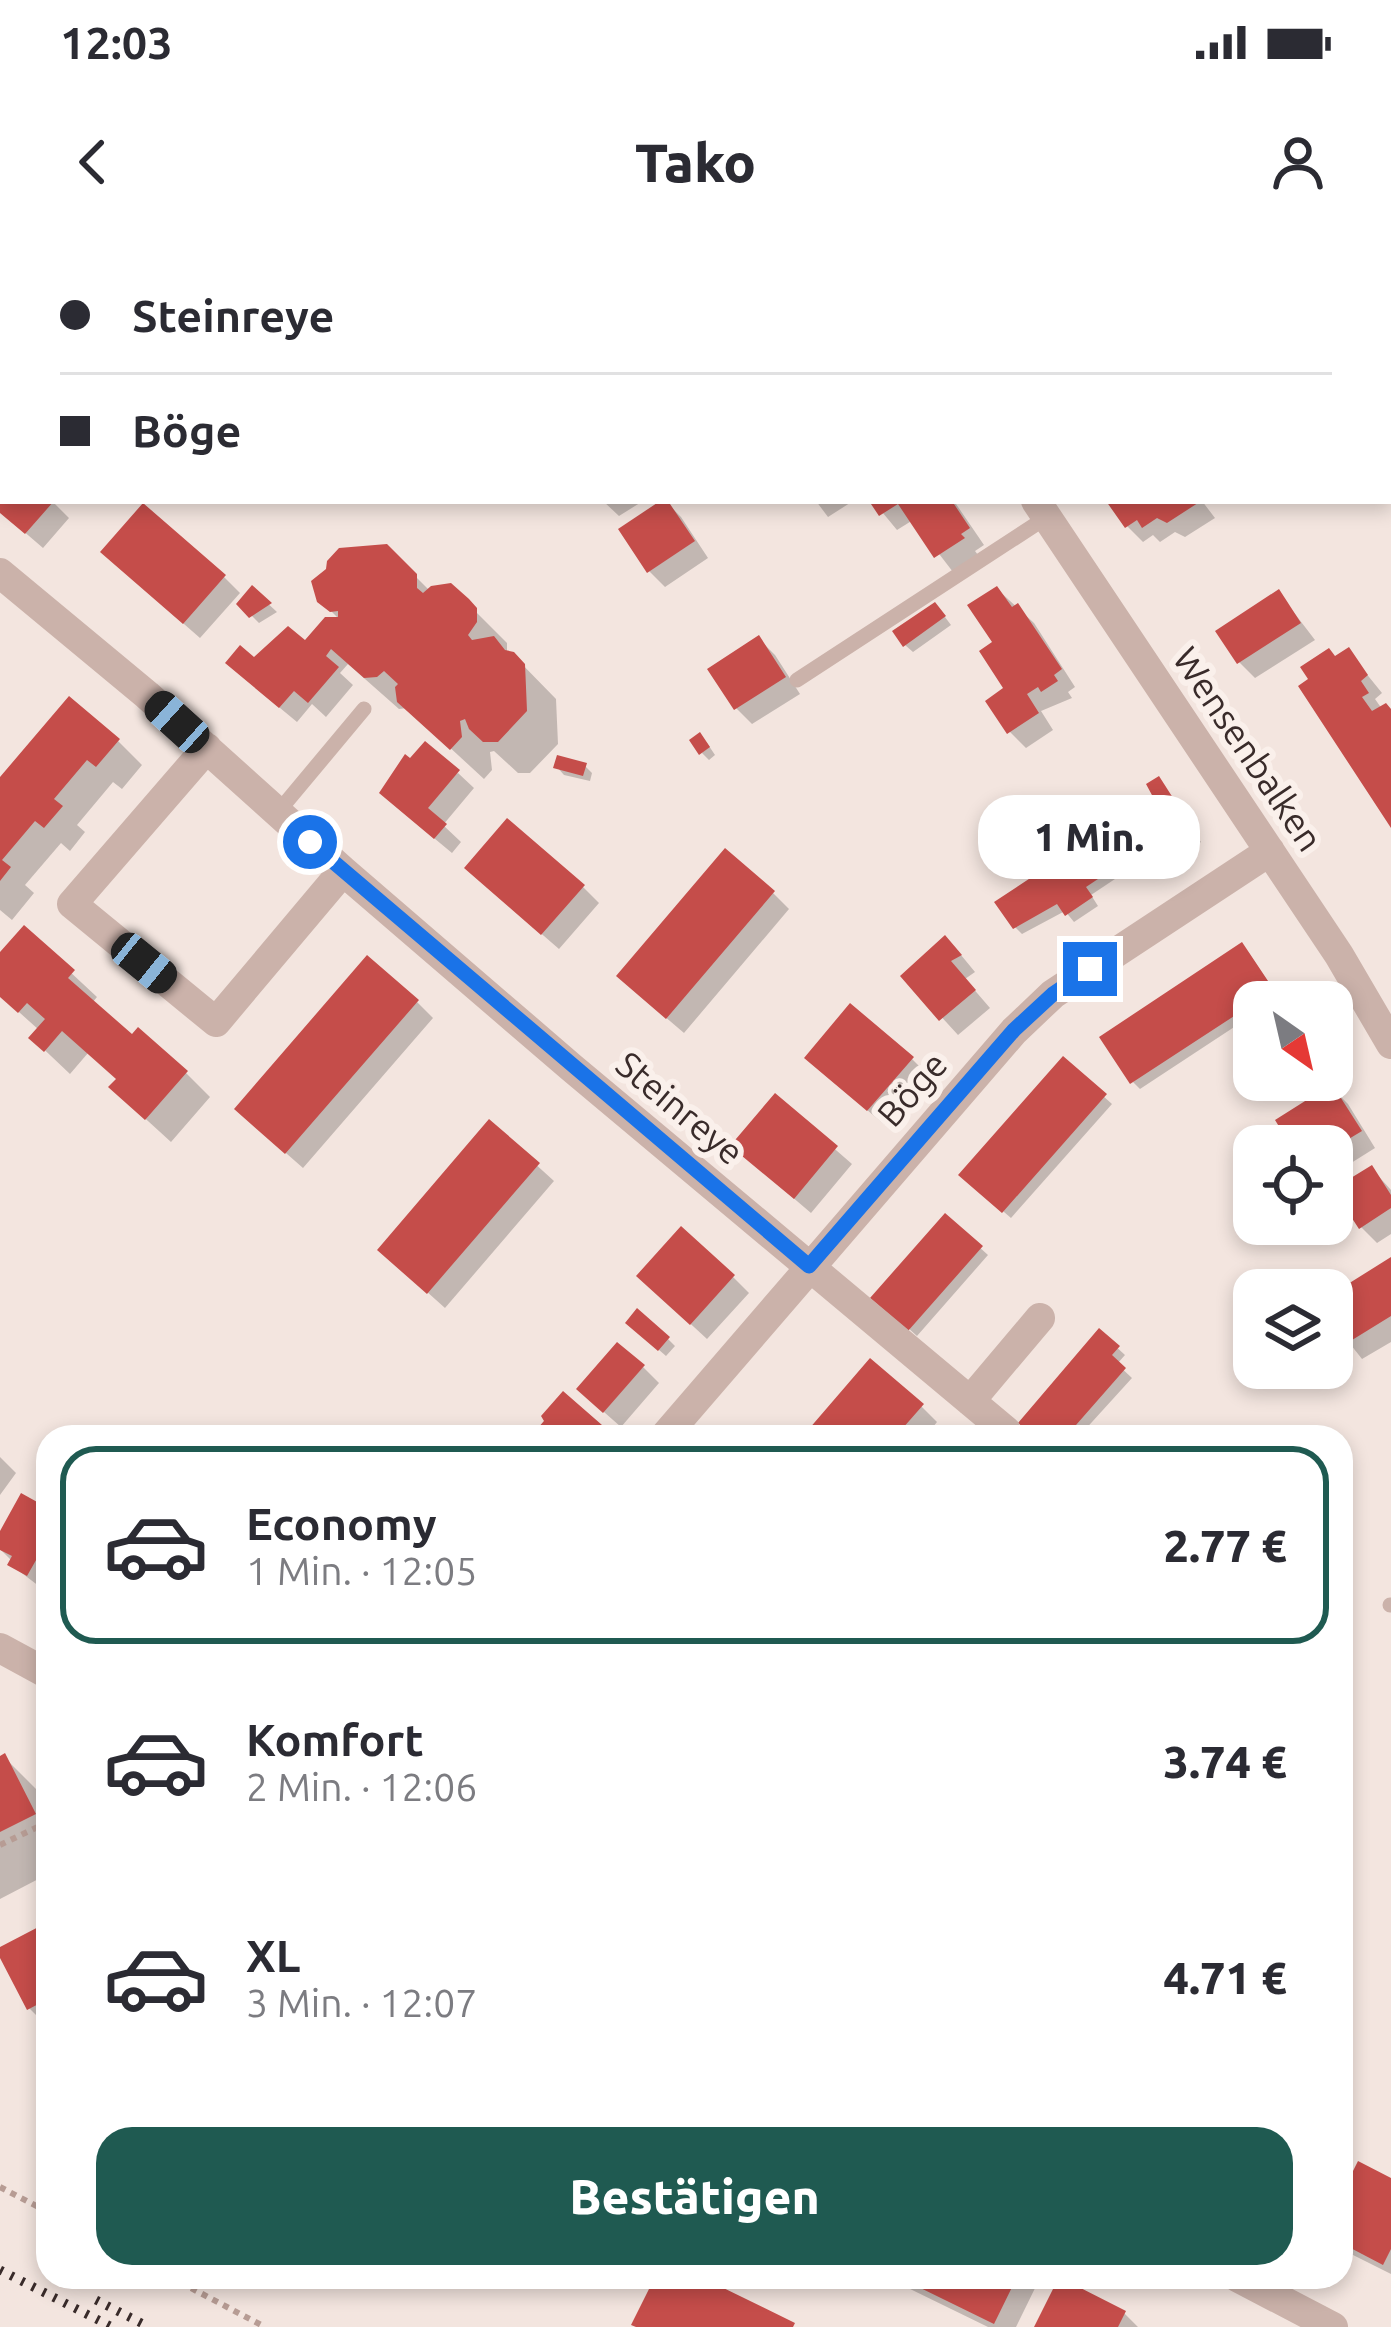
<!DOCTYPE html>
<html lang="de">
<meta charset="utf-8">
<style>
body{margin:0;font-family:Ubuntu,sans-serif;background:#f2f2f3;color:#2b2b33;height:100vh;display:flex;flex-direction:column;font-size:45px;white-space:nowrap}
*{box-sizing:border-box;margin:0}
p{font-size:39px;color:#7c7c81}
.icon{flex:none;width:66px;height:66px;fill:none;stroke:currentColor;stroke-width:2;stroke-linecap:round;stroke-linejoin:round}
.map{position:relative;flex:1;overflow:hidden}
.side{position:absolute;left:36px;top:1185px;width:1317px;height:864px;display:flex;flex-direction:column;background:#fff;border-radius:36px;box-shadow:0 6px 18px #0003}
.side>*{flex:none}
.banner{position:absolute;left:0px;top:0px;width:1392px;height:264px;box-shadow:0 6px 18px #0003;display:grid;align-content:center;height:264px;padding:0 60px;background:#fff}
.needle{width:78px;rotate:146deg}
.tools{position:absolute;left:1233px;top:741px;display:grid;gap:24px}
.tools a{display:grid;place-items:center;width:120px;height:120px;border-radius:24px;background:#fff;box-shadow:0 6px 18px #0003;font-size:60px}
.end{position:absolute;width:54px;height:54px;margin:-27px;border:15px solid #1a73e8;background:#fff;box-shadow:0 0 0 6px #fff}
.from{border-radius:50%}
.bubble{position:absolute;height:84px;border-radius:36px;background:#fff;box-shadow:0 6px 18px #0003;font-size:39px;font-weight:800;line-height:84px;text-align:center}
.car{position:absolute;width:36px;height:72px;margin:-36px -18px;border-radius:15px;box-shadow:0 0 9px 3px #0007;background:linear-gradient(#222 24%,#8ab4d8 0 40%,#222 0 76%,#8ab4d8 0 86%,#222 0)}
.banner b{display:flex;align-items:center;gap:42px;height:114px;font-size:45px}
.banner b+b{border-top:3px solid #e1e1e2}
.banner i{width:30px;height:30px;background:#2b2b33}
ul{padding:21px 0 0;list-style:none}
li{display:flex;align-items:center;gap:36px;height:198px;margin:0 24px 18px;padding:0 36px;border:6px solid transparent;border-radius:36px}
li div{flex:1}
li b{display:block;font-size:45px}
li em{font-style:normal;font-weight:800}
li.selected{border-color:#1f5a51}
li>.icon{width:108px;height:108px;stroke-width:1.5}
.button{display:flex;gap:24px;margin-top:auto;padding:24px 60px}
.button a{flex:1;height:138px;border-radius:36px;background:#1f5a51;color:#fff;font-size:48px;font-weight:800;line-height:138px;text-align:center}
.status{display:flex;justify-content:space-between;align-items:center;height:84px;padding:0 60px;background:#fff;direction:ltr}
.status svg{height:33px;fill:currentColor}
header{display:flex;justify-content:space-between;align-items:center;height:156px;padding:0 60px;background:#fff;font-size:54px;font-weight:800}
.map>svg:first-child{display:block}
.shadow{fill:#0003}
.building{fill:#c54d4a}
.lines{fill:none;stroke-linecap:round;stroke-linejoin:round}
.path{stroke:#b79c94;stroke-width:6;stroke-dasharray:6 6;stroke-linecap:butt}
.service{stroke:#cbb2aa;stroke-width:15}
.minor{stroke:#cbb2aa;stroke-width:30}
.rail{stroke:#392b2a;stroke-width:9;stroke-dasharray:3 9;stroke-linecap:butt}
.route{stroke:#1a73e8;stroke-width:15}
.labels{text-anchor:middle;stroke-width:12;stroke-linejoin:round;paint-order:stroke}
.street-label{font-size:36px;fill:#392b2a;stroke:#faf0eb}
</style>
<div class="status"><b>12:03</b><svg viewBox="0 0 49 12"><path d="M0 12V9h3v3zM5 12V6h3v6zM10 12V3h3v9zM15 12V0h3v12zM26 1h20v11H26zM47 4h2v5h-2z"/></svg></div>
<header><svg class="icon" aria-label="back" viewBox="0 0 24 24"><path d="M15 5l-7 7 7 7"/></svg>Tako<svg class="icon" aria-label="person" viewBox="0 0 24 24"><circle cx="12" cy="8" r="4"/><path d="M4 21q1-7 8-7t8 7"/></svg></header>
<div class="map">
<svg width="1391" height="2087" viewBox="0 0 1391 2087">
<rect width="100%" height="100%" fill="#f3e5df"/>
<path class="shadow" d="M732,0h52l2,3h-52z
M2,218l1,43h49l17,17 -26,30 -43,-37z
M603,261h40l-24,15z
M665,261l16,16 27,41 -43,29 -16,-16z
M816,261h37l-25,16z
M873,261h81l30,44 -9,6 3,4 -25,17 -40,-52 -16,10z
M1112,261h90l13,17 -30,19 -10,-5 -15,10 -7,-7 -10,7 -16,-16z
M386,307l44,44 20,-5 57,57v11l6,1 43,44 2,45 -28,29h-12l-24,-22 -4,1 2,18 -8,9 -77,-71 -8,1 -51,-45 -8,9 13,12 -27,32 -14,-13 -15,18 -52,-43 9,-18 51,-17 34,-25 -19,-19z
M120,328l104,9 16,16 -40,45z
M252,349l25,23 -18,11 -19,-19z
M997,349l37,34 41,64 -7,5 4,6 -31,13 12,19 -27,18 -16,-16 -3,-43 -11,-46z
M1279,353l36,47 -60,38 -16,-16z
M942,373l9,12 -38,27 -8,-7z
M759,399l16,16 25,39 -48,30 -16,-16z
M1348,411l34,42 -7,6 7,10 9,3v111l-55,-164z
M118,501l24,24 -20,24 -9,-7 -36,43 8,7 -15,19 -9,-8 -36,42 9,8 -22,27 -12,-10v-128z
M707,503l8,12 -6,5 -7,-7z
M585,526l7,7 -2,8 -26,-6 -7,-8z
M458,533l16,15 -31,37 18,17 -9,11 -53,-44z
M1159,540l42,62 -42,26 -9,-11 -29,18 -30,20 7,11 -24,16 -9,-11 -43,23 -7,-7 142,-129z
M484,644l99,3 16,16 -40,46z
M773,653l16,16 -105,124 -48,-41z
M24,689l73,68 -5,6 40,36 54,34 24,24 -39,45 -34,-31 -18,-31 -31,-27 -18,21 -38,-36 7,-8 -39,-35v-39z
M1249,713l30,45 -7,4h-18v12l-114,75 -7,-7z
M961,715l14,17 -10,7 25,29 -32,27 -54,-59z
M417,762l16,16 -130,150 -49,-43z
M912,819l16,16 -43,50 -61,-51z
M1063,820l49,44 -101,114 -42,-36z
M1332,848l16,16 27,44 -43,27v-29h-37z
M775,857l77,67 -41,49 -61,-52z
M490,883l64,58 -109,127 -48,-43z
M1372,929l19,21v44l-14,9 -16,-16z
M946,977l42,38 -71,81 -42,-38z
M1391,1021v81l-29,17 -30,-38v-23z
M733,1037l16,16 -42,46 -51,-47z
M636,1090l32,9 7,7 -9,10z
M1100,1092l25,23 -8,9 15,14 -50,55 4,4h-49z
M643,1127l16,16 -38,44 -25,-22z
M563,1156l37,32 9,9h-77z
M921,1166l16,16 -12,15h-119z
M0,1217l16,16 -16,22z
M48,1271v72l-4,7 -34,-26 2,-3 -12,-12v-12z
M4,1517l44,44v73l-48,25v-140z
M48,1685v102l-19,-19 -29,-56z
M1391,1941v93l-50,-25v-48z
M896,2037l144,1 -24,49h-28l-82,-40z
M1124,2073l14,14h-101z"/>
<path class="building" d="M0,261h54l-29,33 -25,-21z
M660,261h8l27,40 -48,32 -29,-44z
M869,261h83l18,27 -9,6 4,4 -31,20 -36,-54 -19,12z
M1106,261h95l-34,22 -10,-5 -15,10 -5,-8 -12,8z
M143,263l83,72 -43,49 -83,-72z
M387,304l30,30v14l6,5 8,-7 20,-3 18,16 8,9v14l-9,13 4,5 22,-4 11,14 9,2 11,12 2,47 -29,31h-15l-14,-13 -4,-10 -5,2 2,16 -12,13 -53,-48 -2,-15 3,-3 -14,-13 -7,6 -13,1 -33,-29 -5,7 13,11 -31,36 -14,-12 -15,17 -54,-45 15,-18 14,12 34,-31 17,14 20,-23h13v-6l-8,1 -13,-10 -6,-21 15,-12 1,-8 12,-13z
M252,345l20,18 -23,15 -13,-14z
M997,346l15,21 6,-4 44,66 -8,6 4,6 -17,11 -3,-5 -11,7 12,19 -32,21 -22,-33 18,-13 -24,-37 13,-9 -25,-37z
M1279,349l22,34 -64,41 -22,-33z
M935,362l11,14 -43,31 -11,-16z
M759,395l27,42 -52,33 -27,-41z
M1349,407l19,28 -7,6 8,12 -7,4 10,14 14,-8 5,6v119l-93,-142 10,-7 -8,-12 29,-19 6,8z
M69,456l51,43 -24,28 -9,-7 -33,39 9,7 -19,22 -9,-7 -33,39 9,7 -11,14v-104z
M700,492l10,15 -11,8 -10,-15z
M425,501l35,29 -32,38 19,16 -13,15 -55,-46 26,-39 5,4z
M557,515l30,8 -4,13 -30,-8z
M1159,536l37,58 -47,28 -7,-11 -29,18 -27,18 7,10 -28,19 -8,-12 -44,25 -19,-27 159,-105 -7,-13z
M507,578l78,67 -44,50 -77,-67z
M725,608l50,43 -109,128 -50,-43z
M24,685l51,45 -7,8 64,56 6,-7 50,44 -43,49 -37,-33 8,-8 -54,-48 -18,21 -16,-14 17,-19 -18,-16 -9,10 -18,-16v-45z
M945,695l17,20 -11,6 25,29 -37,31 -39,-45z
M1242,702l32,48 -144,94 -31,-47z
M367,715l52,45 -134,154 -51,-45z
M850,763l64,54 -47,54 -63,-53z
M1063,816l44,38 -105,119 -44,-38z
M1332,844l30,47 -30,18v-3h-41l-16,-26z
M775,853l63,53 -44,53 -64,-53z
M489,879l51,44 -113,131 -50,-44z
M1372,925l19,30v13l-32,21 -26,-40z
M945,973l38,33 -75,85 -38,-33z
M681,986l54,49 -45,50 -54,-49z
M1391,1017v59l-47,29 -12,-19v-32z
M637,1068l33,29 -12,14 -33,-28z
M1099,1088l21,18 -8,9 14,13 -50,57 15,12h-57l-16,-14z
M617,1102l28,23 -42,48 -27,-24z
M870,1118l54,46 -29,33h-93z
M563,1151l39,34 -10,12h-62l14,-16 -3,-5z
M21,1253l27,15v31l-21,37 -20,-11 5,-9 -12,-6v-19z
M5,1513l31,61 -36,18v-76z
M48,1682v77l-21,11 -27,-52v-11z
M1358,1921l33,17v71l-8,16 -42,-22v-48z
M655,2037h46l94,46 -2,4h-157l-5,-2z
M898,2037h119l-23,47z
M1059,2037l67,34 -8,16h-84z"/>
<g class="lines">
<path class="path" d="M0,1605l48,-23
M0,1947l48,25
M170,2037l95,50"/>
<path class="service" d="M797,440l250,-163
M278,572l86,-103
M1390,1365h1"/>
<path class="minor" d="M866,0l2,3
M1036,261l303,454 52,89
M0,333l147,122 196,176 229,197 434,363
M207,508l-135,156 144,118 127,-151
M970,1161l70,-83
M664,1197l350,-406 39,-37 217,-143
M0,1408l48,26
M1237,2037l96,50"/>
<path class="rail" d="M0,2030l112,57
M96,2060l53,27"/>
</g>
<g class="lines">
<path class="route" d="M310,602l499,424 205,-236 39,-36 37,-25"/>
</g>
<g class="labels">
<g class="street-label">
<text transform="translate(1248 509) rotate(56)" y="13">Wensenbalken</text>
<text transform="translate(912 849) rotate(-49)" y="13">Böge</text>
<text transform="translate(680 868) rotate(40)" y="13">Steinreye</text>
</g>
</g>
</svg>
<div class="tools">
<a><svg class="needle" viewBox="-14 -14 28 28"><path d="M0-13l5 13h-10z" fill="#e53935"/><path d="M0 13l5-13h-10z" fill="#7c7c81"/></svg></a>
<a><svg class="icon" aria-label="locate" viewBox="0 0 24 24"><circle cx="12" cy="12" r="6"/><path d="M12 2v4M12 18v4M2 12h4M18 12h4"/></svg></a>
<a><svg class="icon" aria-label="layers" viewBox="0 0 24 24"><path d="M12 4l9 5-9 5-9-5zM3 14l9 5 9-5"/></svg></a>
</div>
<i class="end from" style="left:310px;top:602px"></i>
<i class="end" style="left:1090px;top:729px"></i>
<div class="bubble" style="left:978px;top:555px;width:222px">1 Min.</div>
<i class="car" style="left:177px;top:482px;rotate:312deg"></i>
<i class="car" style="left:144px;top:723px;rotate:129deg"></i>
<div class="banner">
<b><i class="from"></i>Steinreye</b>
<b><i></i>Böge</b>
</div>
<section class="side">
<ul>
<li class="selected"><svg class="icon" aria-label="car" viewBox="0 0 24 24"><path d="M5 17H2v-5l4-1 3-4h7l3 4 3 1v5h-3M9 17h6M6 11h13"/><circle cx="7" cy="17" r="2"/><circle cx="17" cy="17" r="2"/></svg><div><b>Economy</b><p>1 Min. · 12:05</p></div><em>2.77 €</em></li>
<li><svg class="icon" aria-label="car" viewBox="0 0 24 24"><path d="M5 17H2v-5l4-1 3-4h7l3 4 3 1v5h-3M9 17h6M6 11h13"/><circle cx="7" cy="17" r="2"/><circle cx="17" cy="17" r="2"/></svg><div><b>Komfort</b><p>2 Min. · 12:06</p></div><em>3.74 €</em></li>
<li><svg class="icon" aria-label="car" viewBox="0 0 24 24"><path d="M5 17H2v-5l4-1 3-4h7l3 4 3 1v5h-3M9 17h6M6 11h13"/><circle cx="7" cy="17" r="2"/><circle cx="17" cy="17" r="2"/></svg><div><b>XL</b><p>3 Min. · 12:07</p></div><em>4.71 €</em></li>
</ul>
<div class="button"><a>Bestätigen</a></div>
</section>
</div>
